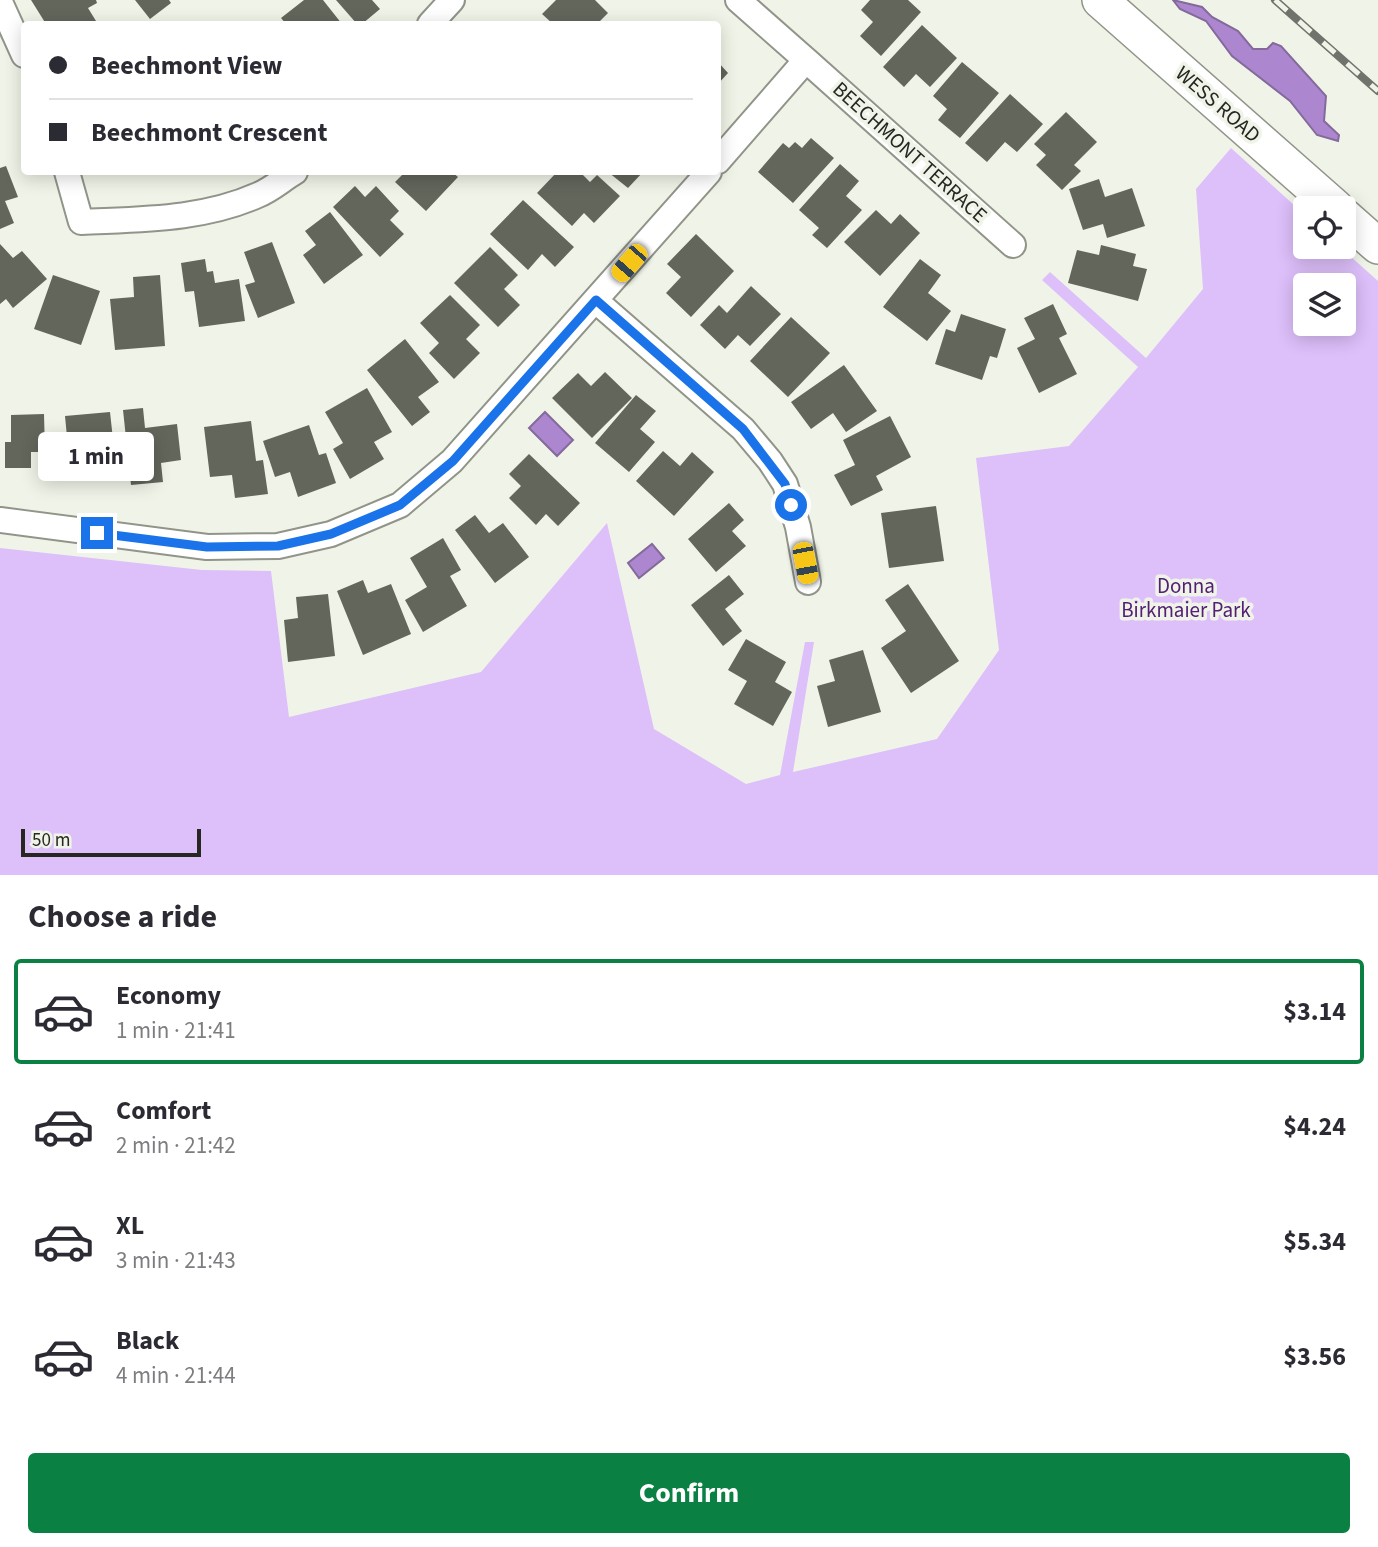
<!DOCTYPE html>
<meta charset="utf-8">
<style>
body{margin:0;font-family:"Source Sans 3",sans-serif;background:#f7f7f7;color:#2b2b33;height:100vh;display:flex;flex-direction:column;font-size:26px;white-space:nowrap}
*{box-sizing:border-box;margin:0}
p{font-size:23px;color:#7c7c81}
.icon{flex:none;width:38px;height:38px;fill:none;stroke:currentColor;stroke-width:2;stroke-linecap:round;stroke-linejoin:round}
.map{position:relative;height:875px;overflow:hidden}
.side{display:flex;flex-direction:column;background:#fff;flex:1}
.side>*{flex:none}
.hud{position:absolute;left:21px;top:21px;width:700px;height:154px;border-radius:7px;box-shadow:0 4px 18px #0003;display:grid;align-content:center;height:154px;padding:0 28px;background:#fff}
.tools{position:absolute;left:1293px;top:196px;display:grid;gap:14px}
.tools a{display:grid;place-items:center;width:63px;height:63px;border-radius:7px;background:#fff;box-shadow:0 4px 18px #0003;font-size:35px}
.scale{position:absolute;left:21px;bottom:18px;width:180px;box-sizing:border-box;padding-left:7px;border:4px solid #262723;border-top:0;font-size:19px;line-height:24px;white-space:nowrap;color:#262723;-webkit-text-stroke:5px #f0f4e8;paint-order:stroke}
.end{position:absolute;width:32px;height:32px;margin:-16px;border:9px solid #1a73e8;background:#fff;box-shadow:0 0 0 4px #fff}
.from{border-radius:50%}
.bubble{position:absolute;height:49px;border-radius:7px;background:#fff;box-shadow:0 4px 18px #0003;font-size:23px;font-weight:700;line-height:49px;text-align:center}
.car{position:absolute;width:21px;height:42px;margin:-21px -10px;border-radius:9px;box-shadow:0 0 5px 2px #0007;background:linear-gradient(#f5c518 24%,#345 0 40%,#f5c518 0 76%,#345 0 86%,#f5c518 0)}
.hud b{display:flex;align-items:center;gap:24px;height:66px;font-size:26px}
.hud b+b{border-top:2px solid #e1e1e2}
.hud i{width:18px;height:18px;background:#2b2b33}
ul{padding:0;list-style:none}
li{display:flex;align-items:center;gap:21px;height:105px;margin:0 14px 10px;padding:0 14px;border:4px solid transparent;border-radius:7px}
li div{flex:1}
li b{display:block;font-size:26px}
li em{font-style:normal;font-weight:700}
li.selected{border-color:#0b8043}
li>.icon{width:63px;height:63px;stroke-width:1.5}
h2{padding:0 28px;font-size:32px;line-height:84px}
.button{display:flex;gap:14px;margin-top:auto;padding:14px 28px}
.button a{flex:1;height:80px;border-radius:7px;background:#0b8043;color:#fff;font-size:28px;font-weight:700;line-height:80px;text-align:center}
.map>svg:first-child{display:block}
.green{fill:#ddbffa;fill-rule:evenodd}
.water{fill:#ac86cf;stroke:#846a9b;stroke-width:2}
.building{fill:#63665b}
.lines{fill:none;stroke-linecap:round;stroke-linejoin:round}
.street-casing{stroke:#909489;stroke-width:28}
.secondary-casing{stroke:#909489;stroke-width:38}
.street{stroke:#fff;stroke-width:24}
.secondary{stroke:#fff;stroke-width:35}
.rail-casing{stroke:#70726b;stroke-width:8}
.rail{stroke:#f0f4e8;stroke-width:5;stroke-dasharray:16;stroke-linecap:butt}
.route{stroke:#1a73e8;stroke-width:9}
.labels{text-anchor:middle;stroke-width:7;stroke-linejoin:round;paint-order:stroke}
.street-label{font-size:21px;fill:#262723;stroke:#f0f4e8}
.park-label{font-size:21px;fill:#532076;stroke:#f0f4e8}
</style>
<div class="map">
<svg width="1378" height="875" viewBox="0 0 1378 875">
<rect width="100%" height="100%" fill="#f0f4e8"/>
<path class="green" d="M1231,148l74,67 1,32h34l38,34v594h-1378v-327l202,22 69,1 18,146 192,-45 126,-149 47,206 92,55 34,-9 25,-133h9l-21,130 144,-33 62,-89 -23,-192 93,-12 69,-79 -96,-87 8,-8 96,86 57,-69 -7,-100zM1306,285h38v39h-38z"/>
<path class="water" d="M1173,0l29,7 10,10 26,14 15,18h14l6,-6 8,3 45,50 -2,25 15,14 -1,6 -21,-6 -27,-34 -58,-45 -26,-35 -26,-12z
M545,412l28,28 -16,16 -28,-28z
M652,544l12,14 -25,20 -11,-15z"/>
<path class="building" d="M31,0h65l1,3 -9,5 8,13 -5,3h-45z
M135,0h34l2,3 -21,16z
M304,0h19l19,24h-56l-5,-6z
M336,0h36l8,9 -18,15h-5z
M556,0h39l13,13 -11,11h-44l-11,-10z
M870,0h38l13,12 -40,44 -21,-20 13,-14 -12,-12z
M922,25l35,33 -27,29 -14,-13 -12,13 -21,-20z
M718,62l10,11 -10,11z
M962,62l37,31 -39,45 -22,-18 9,-11 -14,-13z
M1010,94l33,30 -26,28 -12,-10 -18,20 -22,-19z
M1066,112l31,30 -23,23 7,6 -19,19 -26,-25 10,-10 -12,-11z
M811,138l23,20 -41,45 -35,-31 25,-29 6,5 6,-6 7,6z
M840,164l19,17 -13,15 16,14 -35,38 -15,-13 7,-7 -20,-18z
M6,166l12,31 -13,4 9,22 -14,6v-61z
M405,172h47l6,5 -32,34 -31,-29z
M557,172h23l10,10 7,-7 23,21 -26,27 -10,-10 -12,13 -35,-33z
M608,172h35l-15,16z
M1099,179l6,18 27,-9 13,38 -38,12 -4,-14 -20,6 -14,-41z
M355,186l10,11 11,-11 23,25 -9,9 14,14 -24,23 -47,-50z
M523,200l51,47 -19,20 -13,-13 -14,16 -38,-36z
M876,210l15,14 9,-10 20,19 -40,43 -36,-34z
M330,212l33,43 -39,29 -21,-29 13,-10 -11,-14z
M696,234l38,37 -43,46 -25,-24 15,-16 -14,-13z
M272,242l23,61 -37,15 -13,-33 10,-3 -11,-30z
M0,244l13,14 9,-7 25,28 -34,29 -7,-9 -6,5z
M1101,245l35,9 -3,12 14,3 -9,32 -70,-18 9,-33 22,5z
M490,247l28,28 -14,14 16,16 -22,22 -44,-44z
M205,259l2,13 6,-1 2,12 24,-4 6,42 -46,6 -5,-36 -9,1 -4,-29z
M920,259l21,16 -13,18 23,18 -24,30 -44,-34z
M53,275l47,16 -19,54 -47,-16z
M160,275l5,71 -50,4 -5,-51 24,-2 -1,-20z
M751,286l30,28 -31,32 -12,-11 -13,14 -25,-24 19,-20 8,8z
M450,295l30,30 -14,14 14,14 -26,26 -25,-26 10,-10 -19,-20z
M1053,304l14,30 -8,4 18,36 -38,19 -22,-45 18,-9 -11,-21z
M961,314l45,15 -9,29 -7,-2 -8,24 -47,-16 11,-35 9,3z
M791,317l39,36 -42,44 -38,-36z
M405,339l34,43 -21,15 12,15 -18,14 -45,-56z
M844,365l33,46 -31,21 -13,-19 -22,16 -20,-27z
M605,372l27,26 -40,40 -40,-40 26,-25 13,13z
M367,388l25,44 -18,10 10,17 -34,20 -17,-30 10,-6 -18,-31z
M636,395l20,16 -16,18 15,13 -26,30 -34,-29z
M143,408l2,20 32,-4 4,36 -20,3 2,19 -32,3 -8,-75z
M110,412l7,64 -27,3 -3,-23 -18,2 -4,-42z
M44,414l1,38h-14v16h-26v-26h6v-27z
M890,416l21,41 -35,19 7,14 -32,16 -17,-31 21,-10 -12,-25z
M251,421l5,40 7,-1 5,34 -33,4 -3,-23 -22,2 -6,-50z
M309,425l10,30 7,-2 10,30 -38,14 -8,-25 -15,5 -12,-36z
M663,451l17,15 12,-14 22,20 -40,44 -38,-35z
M529,454l51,49 -22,23 -12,-12 -10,11 -27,-27 12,-12 -12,-12z
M729,503l15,17 -12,11 14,15 -30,26 -28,-33z
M936,506l8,55 -55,7 -8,-55z
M475,515l14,18 14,-10 26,34 -34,26 -40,-53z
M443,538l18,32 -11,6 17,30 -44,26 -18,-32 22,-13 -17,-29z
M729,575l15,19 -19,15 17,22 -19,15 -32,-41z
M363,580l5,13 23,-9 20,50 -48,21 -26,-64z
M908,584l51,77 -48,32 -30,-45 25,-17 -21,-31z
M328,594l7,62 -47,6 -4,-42 14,-2 -2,-21z
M746,639l40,23 -11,20 17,10 -19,34 -39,-22 13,-23 -19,-11z
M863,650l18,62 -53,15 -11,-41 18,-5 -6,-21z"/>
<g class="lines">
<defs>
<path id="street" d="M0,2l24,53
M430,24l22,-24
M806,60l207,185
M718,161l88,-101 -68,-60
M67,172l14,50c60,-3 121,-2 177,-27 13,-5 25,-16 37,-23
M596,301l147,128 27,32 15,23 13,43 10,55
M0,520l207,27 71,-1 53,-12 69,-29 52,-44 257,-289"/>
<path id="secondary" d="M1100,0l236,208
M1344,216l34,30"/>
</defs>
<use href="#street" class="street-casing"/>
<use href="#secondary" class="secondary-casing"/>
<use href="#street" class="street"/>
<use href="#secondary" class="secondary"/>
<defs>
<path id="rail" d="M1275,0l103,91"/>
</defs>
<use href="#rail" class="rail-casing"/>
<use href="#rail" class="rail"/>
</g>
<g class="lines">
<path class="route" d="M97,533l110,14 71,-1 53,-12 69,-29 53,-44 143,-161 147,129 42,55 6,21"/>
</g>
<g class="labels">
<g class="street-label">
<text transform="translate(1218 104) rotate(41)" y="7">WESS ROAD</text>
<text transform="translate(910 152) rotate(42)" y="7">BEECHMONT TERRACE</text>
</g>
<g class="park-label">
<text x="1186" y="593">Donna<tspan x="1186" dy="24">Birkmaier Park</tspan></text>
</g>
</g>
</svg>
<div class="tools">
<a><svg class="icon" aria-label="locate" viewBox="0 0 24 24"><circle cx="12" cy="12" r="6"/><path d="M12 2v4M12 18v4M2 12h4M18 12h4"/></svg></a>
<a><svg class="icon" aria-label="layers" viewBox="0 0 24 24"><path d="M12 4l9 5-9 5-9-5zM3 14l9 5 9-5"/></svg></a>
</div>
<div class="scale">50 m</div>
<i class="end from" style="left:791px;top:505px"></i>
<i class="end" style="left:97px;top:533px"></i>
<div class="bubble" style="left:38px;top:432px;width:116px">1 min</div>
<i class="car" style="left:629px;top:263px;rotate:221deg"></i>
<i class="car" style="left:805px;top:563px;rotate:169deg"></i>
<div class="hud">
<b><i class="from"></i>Beechmont View</b>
<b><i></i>Beechmont Crescent</b>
</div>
</div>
<section class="side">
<h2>Choose a ride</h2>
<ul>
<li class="selected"><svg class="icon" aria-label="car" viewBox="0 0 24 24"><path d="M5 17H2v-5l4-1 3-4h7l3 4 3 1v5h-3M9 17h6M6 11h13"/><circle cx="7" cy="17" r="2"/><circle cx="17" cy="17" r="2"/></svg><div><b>Economy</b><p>1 min · 21:41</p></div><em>$3.14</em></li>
<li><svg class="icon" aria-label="car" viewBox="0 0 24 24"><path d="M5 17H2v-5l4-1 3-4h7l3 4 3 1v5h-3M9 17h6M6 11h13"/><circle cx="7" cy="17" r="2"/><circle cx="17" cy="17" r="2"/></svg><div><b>Comfort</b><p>2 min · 21:42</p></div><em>$4.24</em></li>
<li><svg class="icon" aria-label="car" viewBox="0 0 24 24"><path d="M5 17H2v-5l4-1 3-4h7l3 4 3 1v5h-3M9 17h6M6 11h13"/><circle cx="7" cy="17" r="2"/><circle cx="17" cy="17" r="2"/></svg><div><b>XL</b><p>3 min · 21:43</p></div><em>$5.34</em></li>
<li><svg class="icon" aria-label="car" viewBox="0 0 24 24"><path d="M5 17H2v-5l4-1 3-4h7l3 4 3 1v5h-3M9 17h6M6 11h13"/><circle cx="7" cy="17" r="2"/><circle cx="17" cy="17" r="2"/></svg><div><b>Black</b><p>4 min · 21:44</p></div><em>$3.56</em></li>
</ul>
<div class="button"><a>Confirm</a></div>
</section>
